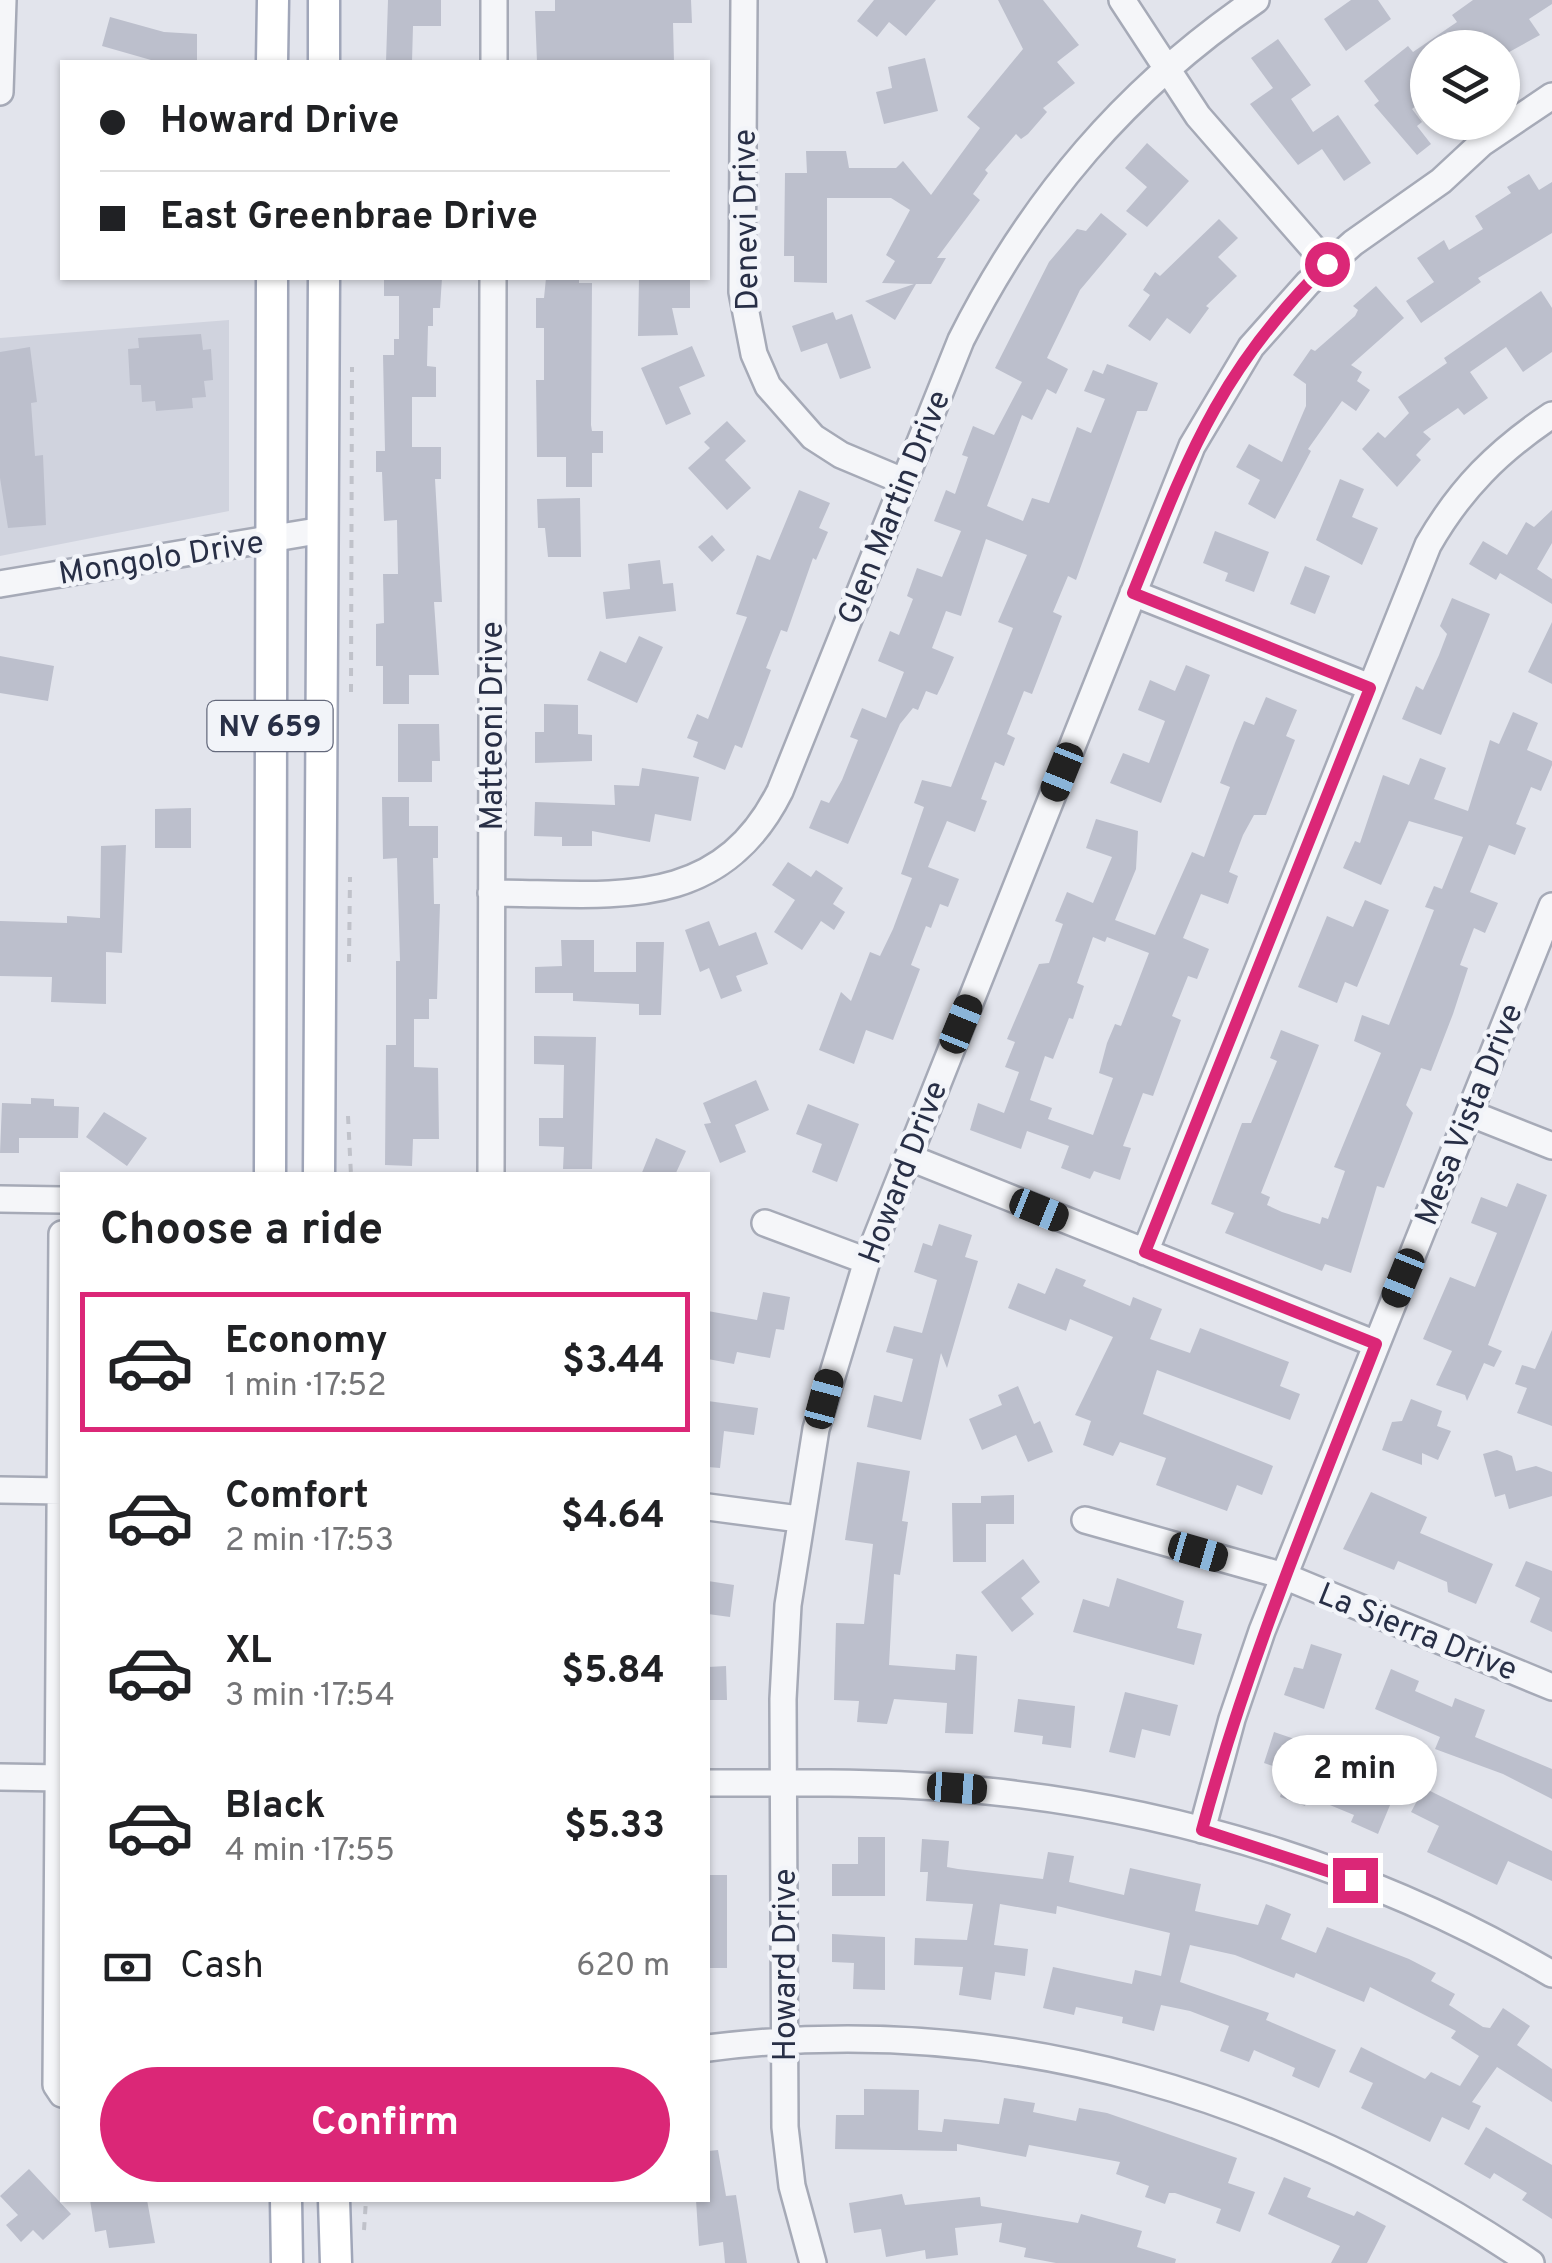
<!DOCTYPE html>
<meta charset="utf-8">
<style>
body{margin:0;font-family:Overpass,sans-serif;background:#f6f6f6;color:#202124;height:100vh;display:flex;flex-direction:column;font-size:38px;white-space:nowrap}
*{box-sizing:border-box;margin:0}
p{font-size:32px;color:#757577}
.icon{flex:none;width:55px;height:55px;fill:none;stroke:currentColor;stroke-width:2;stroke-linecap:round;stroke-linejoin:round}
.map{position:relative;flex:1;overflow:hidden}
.panel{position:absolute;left:60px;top:1172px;width:650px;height:1030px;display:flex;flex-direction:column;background:#fff;border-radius:0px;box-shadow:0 2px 8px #0004}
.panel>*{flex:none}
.guide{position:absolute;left:60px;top:60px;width:650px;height:220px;border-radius:0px;box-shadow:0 2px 8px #0004;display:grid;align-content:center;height:220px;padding:0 40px;background:#fff}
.controls{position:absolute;left:1410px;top:30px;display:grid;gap:20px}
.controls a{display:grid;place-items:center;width:110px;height:110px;border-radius:50%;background:#fff;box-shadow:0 2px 8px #0004;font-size:50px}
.end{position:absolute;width:45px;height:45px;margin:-22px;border:12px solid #db2777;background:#fff;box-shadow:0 0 0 5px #fff}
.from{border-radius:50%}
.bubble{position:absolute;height:70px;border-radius:35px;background:#fff;box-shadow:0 2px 8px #0004;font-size:32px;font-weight:700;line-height:70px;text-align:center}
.car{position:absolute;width:30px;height:60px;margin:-30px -15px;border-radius:12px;box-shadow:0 0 8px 2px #0007;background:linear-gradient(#222 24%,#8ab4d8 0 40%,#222 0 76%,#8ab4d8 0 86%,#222 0)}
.guide b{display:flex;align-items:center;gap:35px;height:95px;font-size:38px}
.guide b+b{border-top:2px solid #e0e0e0}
.guide i{width:25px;height:25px;background:#202124}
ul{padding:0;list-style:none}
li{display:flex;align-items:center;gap:30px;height:140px;margin:0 20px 15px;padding:0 20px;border:5px solid transparent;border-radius:0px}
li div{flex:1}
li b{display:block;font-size:38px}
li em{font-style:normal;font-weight:700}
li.current{border-color:#db2777}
li>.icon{width:90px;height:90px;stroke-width:1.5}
h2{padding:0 40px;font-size:45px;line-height:120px}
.pay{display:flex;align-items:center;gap:25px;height:110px;padding:0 40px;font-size:38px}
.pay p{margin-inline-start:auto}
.button{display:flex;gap:20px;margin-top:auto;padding:20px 40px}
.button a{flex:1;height:115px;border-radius:60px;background:#db2777;color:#fff;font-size:40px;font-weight:700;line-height:115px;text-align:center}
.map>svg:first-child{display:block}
.built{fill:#d0d3de}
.building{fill:#bcbfcc;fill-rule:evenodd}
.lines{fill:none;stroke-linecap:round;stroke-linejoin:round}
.minor-casing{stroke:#a6aab7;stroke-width:30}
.major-casing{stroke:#a0a6b9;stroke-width:35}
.path{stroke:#c0c2ca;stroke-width:4;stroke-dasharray:8 8;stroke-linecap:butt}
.minor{stroke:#f5f6f9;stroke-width:25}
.major{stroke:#fff;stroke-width:30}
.route{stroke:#db2777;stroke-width:12}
.labels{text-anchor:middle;stroke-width:9;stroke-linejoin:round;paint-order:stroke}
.shield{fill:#f2f4f9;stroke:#656a7c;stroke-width:2.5}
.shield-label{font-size:30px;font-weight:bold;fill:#282f46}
.street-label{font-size:32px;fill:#282f46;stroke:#f2f4f9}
</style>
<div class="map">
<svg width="1552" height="2263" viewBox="0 0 1552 2263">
<rect width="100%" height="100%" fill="#e2e4ec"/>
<path class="built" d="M229,320v191l-229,45v-218z"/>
<path class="building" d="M388,0h53v26h-28l-1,36h-26z
M555,0h136l1,23h-19l1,39h-137l-2,-51h20z
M874,0h62l-30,36 -17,-14 -12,15 -20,-16z
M998,0h45l36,45 -22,17 18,21 -32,25 4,4 -19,22 -7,5 -5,-5 -31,36 3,3 -15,21 7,6 -43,58h9l-15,26h-15l-21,36 -30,-19 49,-17 -32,-1 13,-22 -9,-6 24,-45 -19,-12h-64v85l-33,-1v-26h-10l1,-83h22l-1,-22h40l3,17h47l7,-7 28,34 49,-67 -13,-11 56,-68z
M1351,0h27l13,19 -45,32 -22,-32z
M1473,0h79v4l-23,15 11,16 -38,21v-8h-74v31l-10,7 9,11 -15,12 10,13 -5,4 14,18 -14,11 -43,-50 5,-4 -15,-20 44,-35 5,6 44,-30 -5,-7z
M110,17l54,15 33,2v26l-39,2 -56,-16z
M1278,39l33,46 -20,14 22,33 25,-17 33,48 -27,18 -22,-32 -24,16 -48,-61 23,-16 -22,-30z
M925,58l13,53 -54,13 -8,-32 16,-4 -4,-21z
M1147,143l42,38 -42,46 -21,-16 21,-24 -22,-19z
M1529,174l10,16 13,-8v51l-74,45 3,4 -60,41 -15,-22 28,-19 -17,-24 27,-18 5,10 34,-21 -8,-13 36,-23 -4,-6z
M1101,213l26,21 -47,56 -33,68 21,11 -12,25 -9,-5 -15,31 -10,-5 -35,91 36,15 9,-23 17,5 28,-76 14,6 14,-34 -21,-8 9,-21 10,4 4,-10 51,19 -11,28h-10l-61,169 -8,-4 -15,36 9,4 -30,78 -8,-3 -17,43 8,4 -11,28 -9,-4 -14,37 6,2 -12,31 -28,-11 -19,46 31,12 -11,28 -8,-3 -9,24 -5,-2 -15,39 9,4 -27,71 -27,-10 -12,34 -35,-14 22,-58 10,9 19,-49 10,4 13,-27 19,-51 -11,-4 23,-67 -10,-4 8,-23 29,7 62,-159 -15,-6 29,-67 -41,-16 -25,77 -15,-5 -14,37 22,9 -11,26 -6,12 -11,-4 -8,19 -5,-2 -13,16 -52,120 -39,-16 12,-28 8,3 13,-23 16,-40 -8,-3 12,-29 24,10 18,-46 -26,-11 12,-30 9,4 14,-36 -6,-3 10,-28 25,9 19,-46 -27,-10 12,-31 9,4 13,-37 -6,-2 11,-29 21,9 28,-53 -27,-14 54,-106 28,-33 9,2z
M1219,219l19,19 -20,19 19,19 -31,30 3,2 -19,26 -23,-16 -17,23 -22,-15 22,-31 -7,-5 12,-18 5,4z
M384,278h58l-2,30h-7v18h-5l-1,40 9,1v30h-24v50h29v32h-6l7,123h-8l5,73h-30v29h-26v-38h-7v-42l8,-1 -1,-49h15l-1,-54 -13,1 -2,-49h-6v-21h9l-2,-96h11v-16h5v-43h-15z
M546,278h33v5h13l-1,142 1,6h11v22h-11v34h-26v-30h-29l-1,-77h8v-52h-8v-30h8z
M639,278h51v30h-18l6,27 -40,1z
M1376,286l28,32 -53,47 11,7 -5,9 13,9 -14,21 -14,-10 -34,48 3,2 -36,68 -27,-15 12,-24 -24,-13 13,-23 33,18 24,-56v-22l-13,-9 18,-26 4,2 40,-35 3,-6 -5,-4z
M1541,291l11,17v44l-29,20 -17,-25 -36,25 18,26 -24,17 -6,-7 -35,24 8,7 -15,16 5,5 -24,27 -35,-38 16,-17 7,6 24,-25 -11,-16 49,-34 -3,-5z
M833,312l3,8 16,-6 19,54 -31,11 -13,-36 -26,9 -9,-26z
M201,334l2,16 8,-1 2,31 -9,1 2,16 -14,1 1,10 -12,1 -25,2 -1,-10 -13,1 -1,-17h-11l-2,-36 11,-1 -1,-10z
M692,346l13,30 -26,11 12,27 -25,11 -25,-57z
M30,347l7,55 -6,1 4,53 8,-1 3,70 -38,3 -8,-50v-126z
M727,421l19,20 -21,19 26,28 -24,22 -39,-42 22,-20 -6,-6z
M1340,479l24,10 -12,28 26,11 -16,37 -46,-25z
M799,490l31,13 -11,25 9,4 -12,28 -3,-2 -26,74 -6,-2 -15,38 5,2 -29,78 -7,-3 -10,25 -32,-13 5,-15 -11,-4 10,-24 11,5 39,-102 -11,-3 21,-59 13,5z
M580,498l1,59h-33l-3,-29h-7l-1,-29z
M1552,510v33l-15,26 15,10v25l-52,-31 -4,7 -27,-16 14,-23 24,14 19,-33 8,5z
M1215,531l54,21 -15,40 -29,-11 3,-8 -25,-10z
M712,535l13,15 -13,12 -14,-15z
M660,560l3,24 10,-1 3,28 -70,8 -3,-27 27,-3 -2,-25z
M1305,566l25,10 -15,38 -25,-10z
M1452,598l38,16 -49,121 -39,-16 14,-33 7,4 16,-35 8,-21 -7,-8z
M1552,622v62l-24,-12z
M639,636l24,11 -26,56 -50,-23 13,-29 26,12z
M0,656l54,10 -6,35 -48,-8z
M1186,665l24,10 -49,128 -51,-20 13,-30 26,10 16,-42 -27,-11 12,-30 25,11z
M1266,697l31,13 -11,26 9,4 -29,75h-12l-11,20 -14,37 9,4 -10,28 -27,-10 -18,44 26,11 -12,30 -9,-3 -16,40 9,4 -28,76 -10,-3 -20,53 8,2 -11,32 -26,-9 -4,8 -29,-11 8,-22 -42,-15 -6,18 -51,-19 8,-27 26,10 15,-41 -14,-5 10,-25 -8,-3 32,-75 10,-1 14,-39 -8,-3 12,-29 26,11 19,-46 -26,-9 10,-29 42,12 -2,38 -21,51 40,15 37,-83 12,5 26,-70 -10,-4 15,-40 9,-22 10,4zM1093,937l12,5 2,-5 42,16 -28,73 -6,-2 -8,19 -8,30 14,5 -20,57 -45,-16 4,-11 -22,-8 15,-44 8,3 16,-41 4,1 11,-33 -7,-3z
M544,704l34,1v29l14,1v26l-57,2v-31h9z
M1513,712l25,11 -11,27 25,11v4l-11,26 -10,-4 -15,37 10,4 -11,27 -26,-10 -19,47 28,11 -13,30 -11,-5 -14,37 8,3 -15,46 -22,57 -10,-3 -15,37 7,8 -29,75 -7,-2 -26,87 -26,-9 -3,7 -97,-38 9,-20 -23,-9 31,-81h9l26,-62 -7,-3 11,-28 38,15 -58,148 9,4 -3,8 15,7 38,12 2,-7 6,2 17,-48 -11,-4 47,-114 -27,-12 8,-26 27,10 45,-115 -9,-3 9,-21 8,3 21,-52 -54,-16 -28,64 -38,-17 12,-27 5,2 23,-68 26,10 11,-27 26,10 -12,31 34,12 22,-71 9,4z
M398,724h41l1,37h-8v21h-34z
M642,768l57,9 -8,44 -36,-7 -5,28 -58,-11v15h-30v-9l-28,-1 1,-34 80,3 -1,-20 25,1z
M382,797h27v29h29v32h-5l1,46h6l-3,95h-8v20h-15v48l24,1 1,71h-26l-1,27 -27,-1 1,-120h10v-84h4l-3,-103 -14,1z
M191,808v40h-36v-39z
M126,845l-4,108 -16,-1v52l-55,-2 1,-25 -52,-1v-55l67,2v-7l33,2 1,-72z
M788,862l23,15 5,-7 27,18 -10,16 12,8 -11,18 -13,-9 -19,29 -28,-18 21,-32 -23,-15z
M1365,900l24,10 -32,77 -12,-5 -8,21 -39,-16 29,-71 26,11z
M709,921l10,25 37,-14 12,32 -32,12 6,15 -21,8 -12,-31 -9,4 -15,-42z
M561,940h33v32h42v-30h28l-3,73h-22v-11l-66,-3v-8h-38v-26l27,-1z
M534,1036l62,1 -4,132h-29l1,-22 -25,-1v-28h24l1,-53 -30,-1z
M756,1080l13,30 -34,15 11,27 -26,11 -16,-39 7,-1 -8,-20z
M31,1098l23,1v7l25,1 -1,31h-59v15h-19l2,-50 29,1z
M808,1104l51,20 -22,58 -25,-10 10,-28 -26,-10z
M104,1112l43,26 -20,28 -41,-29z
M656,1138l30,13 -11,24h-34z
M1517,1183l30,12 -59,150 14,6 -8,16 -10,-4 -17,38 -2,-6 -29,-10 16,-34 -29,-12 27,-62 25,10 22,-54 -26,-10 10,-26 26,10z
M939,1224l33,11 -7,22 13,4 -31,107 -6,-15 -20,87 -54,-13 7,-32 28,7 11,-43 -27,-7 8,-26 28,7 15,-53 -23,-8 9,-29 9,3z
M1056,1268l30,12 -3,6 47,20 3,-9 29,12 -12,30 40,14 10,-25 89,34 -9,24 20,8 -10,26 -133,-50 -14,44 130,52 -11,29 -25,-10 -10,26 -71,-26 10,-27 -46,-16 -7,14 -30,-11 8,-24 -16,-6 38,-78 -43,-18 -4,12 -58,-23 10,-25 27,11z
M763,1292l27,5 -6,33 -8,-1 -6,29 -33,-6 -3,12 -26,-5v-48l49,9z
M1552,1330v96l-35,-13 10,-25 -12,-4 7,-19 13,4z
M1018,1386l16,38 6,-3 13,31 -25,10 -12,-27 -34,15 -13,-31 33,-14 -4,-10z
M1411,1399l31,12 -5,15 14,5 -13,29 -16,-7v12l-40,-15 10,-28 10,-1z
M708,1401l50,7 -4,27 -30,-4 -4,37 -12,-1z
M1497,1450l15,6 4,15 20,-5 16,6v24l-43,13 -4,-15 -10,3 -12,-43z
M857,1462l53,9 -8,50 6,1 -8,53 -6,-1 -5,91 66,5 1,-16 21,2 -4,78 -28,-1 2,-30 -53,-4 -7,25 -30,-2 2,-21 -25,-1 2,-77 28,1 9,-80 -28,-4z
M1371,1492l56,25 -7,16 73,31 -17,40 -28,-12 -1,-10 -49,-21 -4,9 -51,-21z
M1014,1495v29h-28v38h-33l-1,-59h29v-7z
M1023,1559l17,23 -19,16 13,16 -22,18 -31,-40z
M1526,1561l26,10v61l-22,-10 10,-24 -25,-12z
M1117,1578l67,23 -7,27 25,6 -8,31 -121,-33 10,-33 26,8z
M708,1581l26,4 -4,32 -22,-3z
M1311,1644l31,10 -18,55 -40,-14 10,-28 9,2z
M726,1666l1,34h-19v-33z
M1391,1669l28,12 -4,10 37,16 3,-9 30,12 -10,27 77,32v30l-49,-25 -68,-25 5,-12 -65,-28z
M1125,1692l53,13 -8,31 -28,-7 -7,29 -26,-6z
M1018,1699l57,7 -4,42 -29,-4 1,-8 -29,-4z
M1274,1732l50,17 -4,13 75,31 -17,41 -27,-12 3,-7 -46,-19 -3,10 -25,-9 8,-26 -24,-8z
M1424,1788l128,63v30l-44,-20 -11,24 -70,-33 12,-26 -28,-14z
M858,1837h27v59h-53v-32h26z
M922,1839l27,2 -2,26 11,2 85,10 5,-27 26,4 -5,26 55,13 6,-27 71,16 -6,27 63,14 8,-21 25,10 -10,25 35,14 11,-26 82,32 27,14 -5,8 24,13 -6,11 34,22 7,1 13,-20 27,18 -13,19 35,24v33l-55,-35 -25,35 9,4 -12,24 -27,-13 -12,25 -69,-34 12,-25 -24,-11 12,-25 64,32 6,-7 29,14 19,-30 -28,-18 5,-7 -86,-44 -6,15 -68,-29 -2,5 -59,-23 -45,-10 -10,37 89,31 -3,7 70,30 -17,38 -27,-12 3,-8 -41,-18 -5,12 -29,-11 9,-25 -39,-15 -29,-6 -7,26 -32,-8 1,-6 -47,-10 -2,8 -31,-7 10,-41 79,17 3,-14 26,6 9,-43 -113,-27 -1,8 -56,-10 -6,41 34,4 -3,27 -30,-4 -4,28 -32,-5 4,-28 -49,-2 1,-27 52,2 6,-36 -47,-3 2,-29h-8z
M708,1875h19v93h-19z
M832,1934l53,3v53l-32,-1 1,-26 -22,-1z
M864,2089l55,1 -1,40 24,2 2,-13 55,5 5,-26 31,5 -2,9 43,9 3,-13 28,5 130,45 -9,25 27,9 -15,40 -24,-9 5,-14 -46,-16h-6l-4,11 -20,-7 4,-11 -33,-12 4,-12 -91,-17 -3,12 -69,-13v7l-122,-2 1,-34h28z
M1486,2127l66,38v54l-30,-19 5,-7 -33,-20 -4,6 -26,-15z
M718,2150l8,46 10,-1 11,68h-22l-2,-21 -24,4 -3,-46h12v-49z
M29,2169l42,45 -28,26 -10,-10 -12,12 -15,-17 12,-10 -18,-19z
M1284,2177l27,11 -4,9 47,19 3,-5 29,15 -19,37h-36l9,-17 -72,-32z
M902,2194l3,11 75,-8 1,9 97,17 3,-9 61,17 -5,16 39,12 -1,4h-119l-32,-6 2,-9 -27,-6 3,-19 -47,5 3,27 -32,4 -1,-9 -39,7 -5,-28 -27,4 -5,-30z
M90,2200h57l8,43 -46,5 -3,-18 -11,2z"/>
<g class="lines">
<defs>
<path id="minor" d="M744,0l-2,292 12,62 14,32 45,51 28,18 62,26
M1122,0l76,116 129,148
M494,62v-62
M0,92l3,-92
M0,584l323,-54
M1133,593l237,94
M491,893c117,0 227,22 289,-102l181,-451c71,-141 165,-251 295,-340
M1469,1113l83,33
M908,1157l468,187
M491,1175l2,-897
M0,1199l62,1
M765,1223l102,38
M62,1234l-6,851 6,9
M1145,1252l283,-707c32,-56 70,-94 124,-130
M0,1490l61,1
M708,1507l91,12
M1085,1520l199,56 268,111
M0,1777l62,1
M708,1783c93,0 186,-2 279,8 197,20 394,82 565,183
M1202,1830l30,-111 30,-88 290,-725
M708,2048c299,-38 576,48 823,215
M813,2263l-21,-77 -7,-59 -2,-428 5,-94 28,-176 51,-168 325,-815 59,-99 57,-64 45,-40 88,-62 41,-38 70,-47"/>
<path id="major" d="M272,62l1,-62
M324,62v-62
M270,1175l2,-897
M319,1175l5,-897
M286,2200l1,63
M334,2200l2,63"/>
</defs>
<use href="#minor" class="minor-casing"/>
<use href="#major" class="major-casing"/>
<path class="path" d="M351,692l1,-325
M349,962l1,-85
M348,1116l3,59
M364,2230l2,-30"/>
<use href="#minor" class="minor"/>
<use href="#major" class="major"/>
</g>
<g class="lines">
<path class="route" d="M1327,264c-108,106 -139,193 -194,329l237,95 -225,564 231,92c-63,162 -129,319 -174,486l153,50"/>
</g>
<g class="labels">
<rect class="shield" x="207.5" y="701" width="125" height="50" rx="8"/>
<g class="shield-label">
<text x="270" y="736">NV 659</text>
</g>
<g class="street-label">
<text transform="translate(745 220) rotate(-91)" y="11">Denevi Drive</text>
<text transform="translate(893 507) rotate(-68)" y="11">Glen Martin Drive</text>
<text transform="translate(161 557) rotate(-9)" y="11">Mongolo Drive</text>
<text transform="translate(491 726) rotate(-90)" y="11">Matteoni Drive</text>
<text transform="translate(1468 1114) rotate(-68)" y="11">Mesa Vista Drive</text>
<text transform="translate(902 1172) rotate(-69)" y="11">Howard Drive</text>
<text transform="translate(1418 1631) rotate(22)" y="11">La Sierra Drive</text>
<text transform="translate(784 1965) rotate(-90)" y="11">Howard Drive</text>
</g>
</g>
</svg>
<div class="controls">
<a><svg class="icon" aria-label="layers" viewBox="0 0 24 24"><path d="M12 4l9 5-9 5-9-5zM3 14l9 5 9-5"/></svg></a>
</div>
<i class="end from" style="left:1327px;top:264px"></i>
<i class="end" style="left:1355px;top:1880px"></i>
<div class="bubble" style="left:1272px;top:1735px;width:165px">2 min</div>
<i class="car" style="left:1062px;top:772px;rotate:202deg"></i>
<i class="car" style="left:961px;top:1024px;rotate:22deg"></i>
<i class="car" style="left:1039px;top:1210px;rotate:112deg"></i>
<i class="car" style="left:1403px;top:1278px;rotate:202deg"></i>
<i class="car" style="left:824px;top:1399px;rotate:15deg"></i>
<i class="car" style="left:1198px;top:1552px;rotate:106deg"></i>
<i class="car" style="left:957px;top:1788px;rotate:94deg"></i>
<div class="guide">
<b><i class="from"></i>Howard Drive</b>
<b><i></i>East Greenbrae Drive</b>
</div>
<section class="panel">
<h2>Choose a ride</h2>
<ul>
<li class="current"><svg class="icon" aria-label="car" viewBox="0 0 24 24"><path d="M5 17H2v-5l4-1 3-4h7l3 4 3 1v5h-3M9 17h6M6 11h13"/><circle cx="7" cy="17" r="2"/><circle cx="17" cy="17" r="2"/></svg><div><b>Economy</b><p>1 min · 17:52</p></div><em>$3.44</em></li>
<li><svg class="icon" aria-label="car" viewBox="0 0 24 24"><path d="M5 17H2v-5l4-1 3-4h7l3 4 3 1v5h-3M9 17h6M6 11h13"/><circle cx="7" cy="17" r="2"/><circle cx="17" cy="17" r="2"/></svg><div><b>Comfort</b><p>2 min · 17:53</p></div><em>$4.64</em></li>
<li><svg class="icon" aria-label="car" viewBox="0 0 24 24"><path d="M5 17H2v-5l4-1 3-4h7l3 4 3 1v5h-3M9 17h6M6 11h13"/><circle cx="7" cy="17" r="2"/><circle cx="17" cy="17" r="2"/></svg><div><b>XL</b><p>3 min · 17:54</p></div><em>$5.84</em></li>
<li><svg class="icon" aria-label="car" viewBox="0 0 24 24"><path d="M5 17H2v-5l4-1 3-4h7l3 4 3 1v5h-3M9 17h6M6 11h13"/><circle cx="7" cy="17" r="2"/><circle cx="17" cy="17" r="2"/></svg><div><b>Black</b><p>4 min · 17:55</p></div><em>$5.33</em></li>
</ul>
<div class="pay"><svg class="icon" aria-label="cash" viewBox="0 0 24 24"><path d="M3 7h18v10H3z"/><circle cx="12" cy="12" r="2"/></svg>Cash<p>620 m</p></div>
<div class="button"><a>Confirm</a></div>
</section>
</div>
